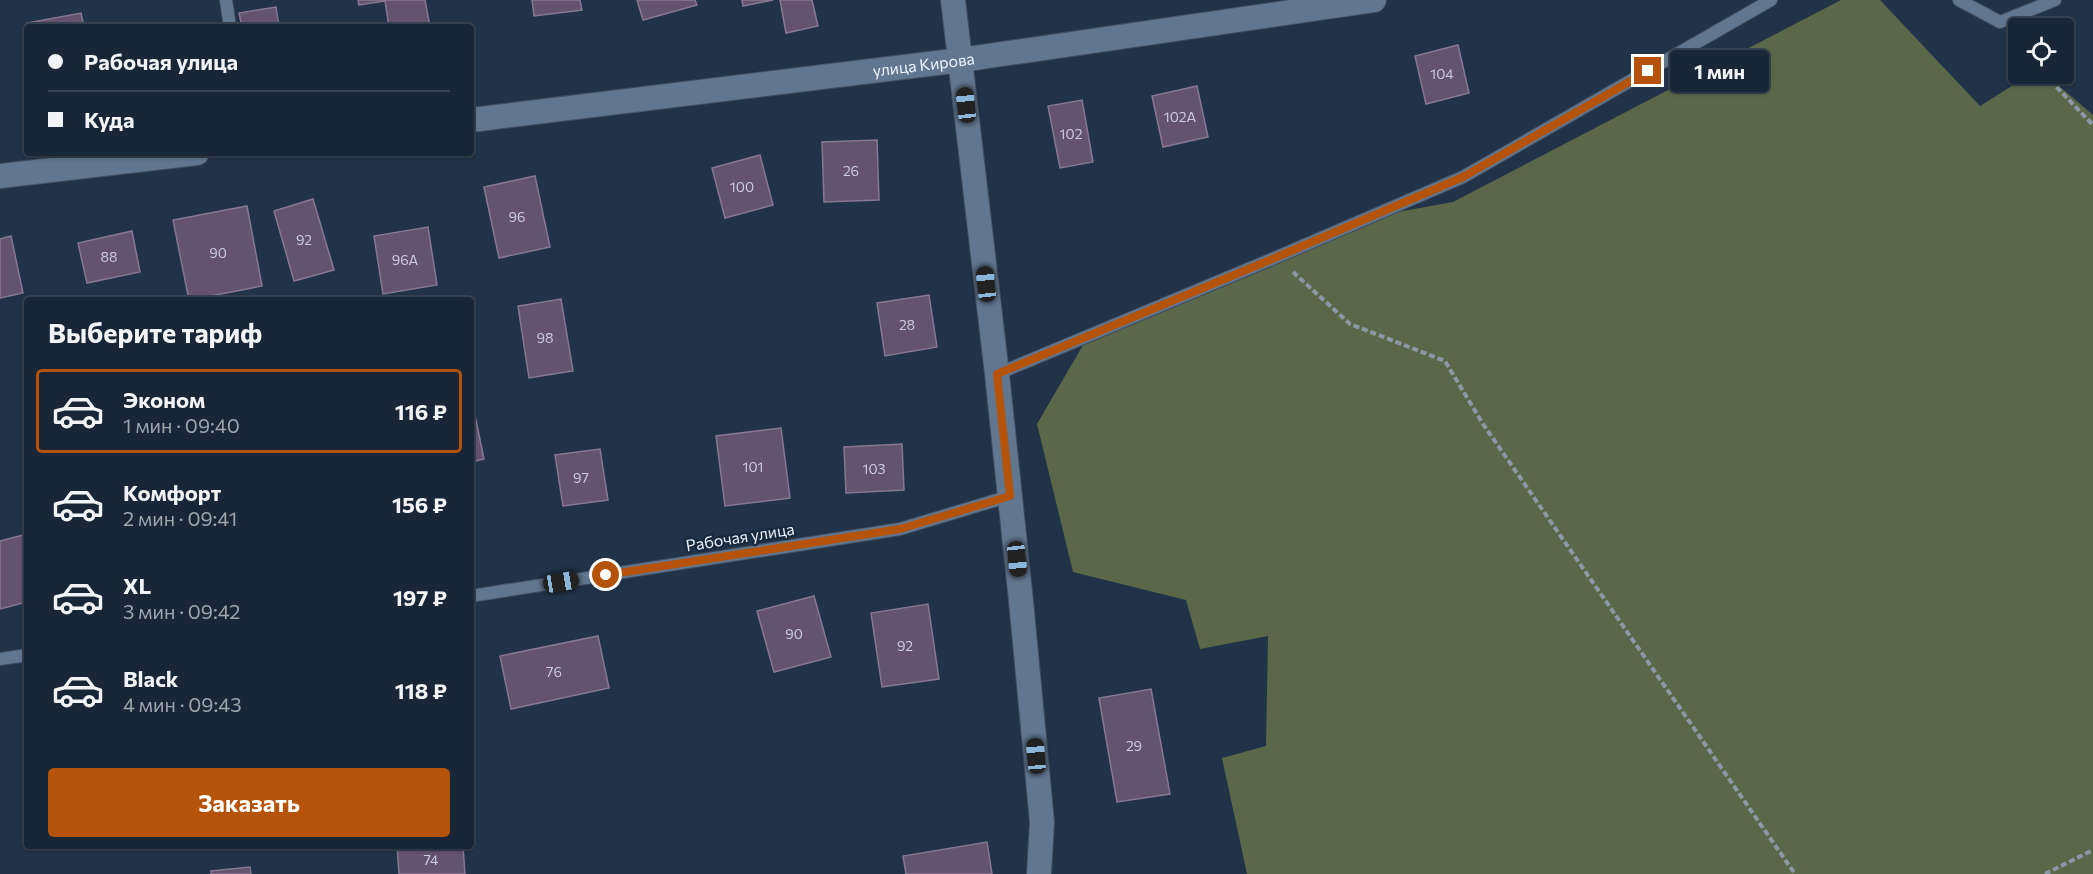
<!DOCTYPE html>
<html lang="ru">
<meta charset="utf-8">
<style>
body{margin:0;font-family:Commissioner,sans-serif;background:#263242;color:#f1f3f6;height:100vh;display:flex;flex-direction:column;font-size:22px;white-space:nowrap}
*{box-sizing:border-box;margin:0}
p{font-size:20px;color:#9fa5ad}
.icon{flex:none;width:33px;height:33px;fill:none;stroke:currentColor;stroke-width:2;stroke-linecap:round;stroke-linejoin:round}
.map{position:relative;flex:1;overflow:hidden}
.sheet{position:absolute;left:24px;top:297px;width:450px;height:552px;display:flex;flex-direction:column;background:#192637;border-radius:6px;box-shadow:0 2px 4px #0004,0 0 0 2px #374352}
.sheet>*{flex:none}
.banner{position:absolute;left:24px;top:24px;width:450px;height:132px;border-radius:6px;box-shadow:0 2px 4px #0004,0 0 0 2px #374352;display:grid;align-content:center;height:132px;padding:0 24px;background:#192637}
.buttons{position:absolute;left:2008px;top:18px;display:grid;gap:12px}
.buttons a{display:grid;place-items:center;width:66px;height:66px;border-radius:6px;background:#192637;box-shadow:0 2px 4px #0004,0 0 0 2px #374352;font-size:30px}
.end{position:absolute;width:27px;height:27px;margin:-14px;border:8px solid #b45309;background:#fff;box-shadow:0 0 0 3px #fff}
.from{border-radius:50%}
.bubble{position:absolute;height:42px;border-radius:6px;background:#192637;box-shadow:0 2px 4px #0004,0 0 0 2px #374352;font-size:20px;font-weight:700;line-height:42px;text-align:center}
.car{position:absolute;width:18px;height:36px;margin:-18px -9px;border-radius:8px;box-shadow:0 0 4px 2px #0007;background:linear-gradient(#222 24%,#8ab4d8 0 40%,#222 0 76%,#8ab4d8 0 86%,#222 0)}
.banner b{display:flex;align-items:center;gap:21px;height:57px;font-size:22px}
.banner b+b{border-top:2px solid #374352}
.banner i{width:15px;height:15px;background:#f1f3f6}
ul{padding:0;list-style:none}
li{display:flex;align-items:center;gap:18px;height:84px;margin:0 12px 9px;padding:0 12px;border:3px solid transparent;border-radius:6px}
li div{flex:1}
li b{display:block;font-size:22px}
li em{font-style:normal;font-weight:700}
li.current{border-color:#b45309}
li>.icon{width:54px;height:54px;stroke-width:1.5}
h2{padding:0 24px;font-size:27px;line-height:72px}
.cta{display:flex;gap:12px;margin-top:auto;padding:12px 24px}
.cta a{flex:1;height:69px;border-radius:6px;background:#b45309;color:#fff;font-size:24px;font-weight:700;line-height:69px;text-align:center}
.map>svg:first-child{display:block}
.forest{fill:#5a6849}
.building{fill:#64536f;stroke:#887793;stroke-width:1.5}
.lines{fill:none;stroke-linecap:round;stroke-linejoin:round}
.lane-casing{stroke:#404e60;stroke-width:14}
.street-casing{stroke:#404e60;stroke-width:26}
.path{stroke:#8c98a7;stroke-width:4;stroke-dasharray:6 3;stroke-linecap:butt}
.lane{stroke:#61768f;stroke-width:12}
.street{stroke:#61768f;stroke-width:24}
.route{stroke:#b45309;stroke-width:8}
.labels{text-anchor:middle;stroke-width:4.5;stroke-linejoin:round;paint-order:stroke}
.number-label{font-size:14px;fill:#cbccda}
.street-label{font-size:16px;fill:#edf4fd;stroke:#17293e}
</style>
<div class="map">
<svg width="2093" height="874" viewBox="0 0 2093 874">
<rect width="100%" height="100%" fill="#213349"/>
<path class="forest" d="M1841,0h39l100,106 51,-32h14l48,41v759h-846l-25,-116 44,-12 2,-110 -68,13 -14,-49 -113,-28 -36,-148 49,-84 278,-122 89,-16z"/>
<path class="building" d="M358,0h67l5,27h-41l-4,-26 -26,4z
M532,0h48l2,10 -48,6z
M637,0h58l2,5 -54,15z
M742,0h31l-30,6z
M780,0h32l6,26 -32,7z
M276,7l3,20h-37l-3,-14z
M81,13l3,14h-56l-1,-4z
M1458,45l11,48 -43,11 -11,-48z
M1197,86l11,51 -45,10 -11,-51z
M1082,100l11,62 -33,6 -12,-62z
M877,140l2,60 -55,2 -2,-60z
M760,155l13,50 -48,13 -13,-50z
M535,176l15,71 -51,11 -15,-71z
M313,199l21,71 -40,11 -20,-70z
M247,206l15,80 -73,14 -16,-80z
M428,227l9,58 -54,9 -9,-58z
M132,231l8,41 -53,11 -9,-40z
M11,236l12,57 -23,5v-59z
M929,295l8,52 -52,9 -8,-53z
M561,299l12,72 -44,7 -11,-72z
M471,396l13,63 -13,3z
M781,428l9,70 -65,8 -9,-70z
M902,444l2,46 -58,3 -2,-46z
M600,449l8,51 -45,6 -8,-51z
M27,534v68l-27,7v-68z
M814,596l17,61 -57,15 -17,-61z
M928,604l11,75 -57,8 -11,-74z
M598,636l11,52 -98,21 -11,-53z
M1151,689l19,105 -53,8 -18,-104z
M987,842l5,32h-86l-3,-18z
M397,846h66l2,28h-66z
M250,867l1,7h-40v-3z"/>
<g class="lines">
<defs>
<path id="lane" d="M226,0l4,27
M1959,0l41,22 55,-22
M997,374l280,-117 186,-80 308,-177
M471,596l429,-67 110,-33
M0,659l27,-4"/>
<g id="street">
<path d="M953,0l44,374 24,227 21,221 -3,52"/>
<path id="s1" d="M471,120l490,-60 413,-60"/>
<path d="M0,176l197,-23"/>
</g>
</defs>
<use href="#lane" class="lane-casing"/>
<use href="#street" class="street-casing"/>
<path class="path" d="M2044,74l49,51
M1293,272l57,52 95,37 38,63 312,450
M2045,874l48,-24"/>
<use href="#lane" class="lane"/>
<use href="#street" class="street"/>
</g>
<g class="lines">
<path class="route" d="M606,575l294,-46 110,-33 -13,-122 280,-117 186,-80 185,-106"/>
</g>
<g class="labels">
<g class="number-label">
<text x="1442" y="79">104</text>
<text x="1180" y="122">102А</text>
<text x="1071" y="139">102</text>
<text x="851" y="176">26</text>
<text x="742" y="192">100</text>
<text x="517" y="222">96</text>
<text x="304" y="245">92</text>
<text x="218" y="258">90</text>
<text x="109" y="262">88</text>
<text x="405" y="265">96А</text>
<text x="907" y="330">28</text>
<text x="545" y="343">98</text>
<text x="753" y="472">101</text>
<text x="874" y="474">103</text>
<text x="581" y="483">97</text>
<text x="794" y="639">90</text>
<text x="905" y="651">92</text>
<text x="554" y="677">76</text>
<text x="1134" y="751">29</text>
<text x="431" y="865">74</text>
</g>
<g class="street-label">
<text dy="6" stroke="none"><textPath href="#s1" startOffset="456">улица Кирова</textPath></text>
<text transform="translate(740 537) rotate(-9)" y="6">Рабочая улица</text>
</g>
</g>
</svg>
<div class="buttons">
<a><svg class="icon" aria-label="locate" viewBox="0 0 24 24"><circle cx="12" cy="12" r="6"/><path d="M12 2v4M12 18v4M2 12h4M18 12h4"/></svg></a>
</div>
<i class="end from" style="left:606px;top:575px"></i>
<i class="end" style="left:1648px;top:71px"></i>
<div class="bubble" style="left:1670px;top:50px;width:99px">1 мин</div>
<i class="car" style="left:966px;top:105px;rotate:354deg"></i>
<i class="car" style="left:986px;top:284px;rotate:354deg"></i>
<i class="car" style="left:1017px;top:559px;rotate:174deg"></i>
<i class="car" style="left:561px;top:582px;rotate:81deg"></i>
<i class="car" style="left:1036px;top:756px;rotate:355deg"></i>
<div class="banner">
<b><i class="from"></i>Рабочая улица</b>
<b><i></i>Куда</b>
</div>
<section class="sheet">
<h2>Выберите тариф</h2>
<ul>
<li class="current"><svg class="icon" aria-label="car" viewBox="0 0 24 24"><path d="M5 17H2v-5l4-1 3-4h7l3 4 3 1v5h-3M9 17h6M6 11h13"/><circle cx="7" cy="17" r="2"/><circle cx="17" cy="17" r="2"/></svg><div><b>Эконом</b><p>1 мин · 09:40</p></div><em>116 ₽</em></li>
<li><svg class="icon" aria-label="car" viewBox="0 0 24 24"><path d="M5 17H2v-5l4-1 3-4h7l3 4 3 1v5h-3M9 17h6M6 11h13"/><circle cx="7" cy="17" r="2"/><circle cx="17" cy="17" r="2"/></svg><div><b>Комфорт</b><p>2 мин · 09:41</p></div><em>156 ₽</em></li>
<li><svg class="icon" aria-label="car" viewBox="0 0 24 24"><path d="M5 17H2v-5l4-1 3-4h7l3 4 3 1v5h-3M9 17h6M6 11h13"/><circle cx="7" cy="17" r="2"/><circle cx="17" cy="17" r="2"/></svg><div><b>XL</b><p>3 мин · 09:42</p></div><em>197 ₽</em></li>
<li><svg class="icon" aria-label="car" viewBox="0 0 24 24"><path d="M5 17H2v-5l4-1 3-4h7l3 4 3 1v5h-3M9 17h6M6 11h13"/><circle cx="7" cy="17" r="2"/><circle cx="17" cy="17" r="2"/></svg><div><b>Black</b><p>4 мин · 09:43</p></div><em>118 ₽</em></li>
</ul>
<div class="cta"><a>Заказать</a></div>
</section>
</div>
